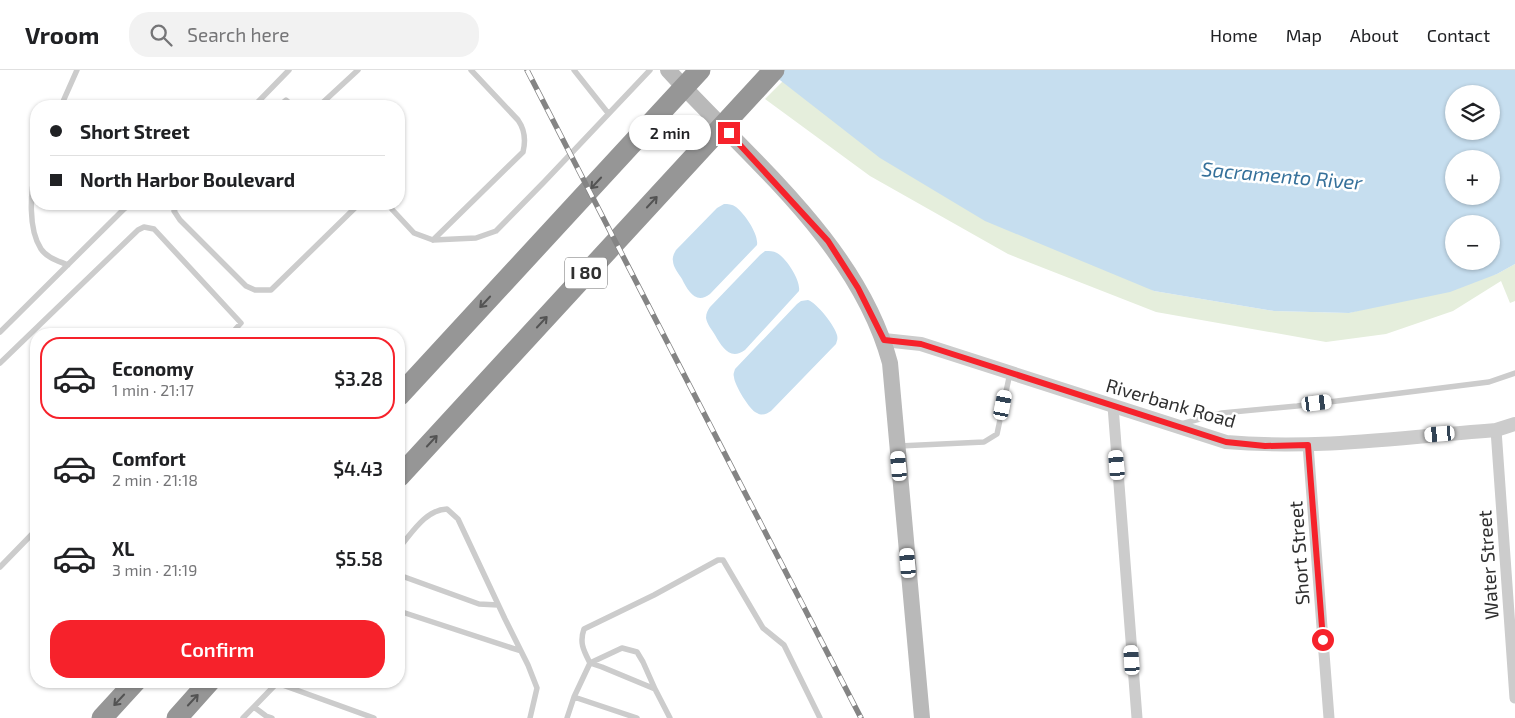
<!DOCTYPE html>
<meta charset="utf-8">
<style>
body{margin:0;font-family:"Exo 2",sans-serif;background:#f2f2f2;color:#202124;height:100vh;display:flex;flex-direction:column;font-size:19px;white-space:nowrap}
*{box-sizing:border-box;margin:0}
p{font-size:16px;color:#757577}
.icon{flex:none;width:28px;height:28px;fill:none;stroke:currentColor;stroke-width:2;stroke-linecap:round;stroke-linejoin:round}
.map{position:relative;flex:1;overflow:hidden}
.sheet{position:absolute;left:30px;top:258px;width:375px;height:360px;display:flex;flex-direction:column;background:#fff;border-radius:20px;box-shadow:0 1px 4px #0004}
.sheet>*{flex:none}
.top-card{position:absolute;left:30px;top:30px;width:375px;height:110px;border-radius:20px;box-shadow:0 1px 4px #0004;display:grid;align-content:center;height:110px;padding:0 20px;background:#fff}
.fabs{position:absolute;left:1445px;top:15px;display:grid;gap:10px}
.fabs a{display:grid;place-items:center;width:55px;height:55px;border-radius:50%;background:#fff;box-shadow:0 1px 4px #0004;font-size:25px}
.end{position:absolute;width:22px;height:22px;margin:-11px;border:6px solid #f6222b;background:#fff;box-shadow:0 0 0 2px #fff}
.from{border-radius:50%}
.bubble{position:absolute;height:35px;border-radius:18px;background:#fff;box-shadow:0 1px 4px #0004;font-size:16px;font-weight:600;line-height:35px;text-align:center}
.car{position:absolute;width:15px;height:30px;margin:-15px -8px;border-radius:6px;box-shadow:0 0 4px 1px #0007;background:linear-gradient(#fff 24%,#345 0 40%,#fff 0 76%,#345 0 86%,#fff 0)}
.top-card b{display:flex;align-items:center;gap:18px;height:48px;font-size:19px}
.top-card b+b{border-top:1px solid #e0e0e0}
.top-card i{width:12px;height:12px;background:#202124}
ul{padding:9px 0 0;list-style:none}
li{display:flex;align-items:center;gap:15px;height:82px;margin:0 10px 8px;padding:0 10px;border:2px solid transparent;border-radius:20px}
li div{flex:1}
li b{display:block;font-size:19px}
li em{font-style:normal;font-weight:600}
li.on{border-color:#f6222b}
li>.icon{width:45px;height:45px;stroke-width:1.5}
.button{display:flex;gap:10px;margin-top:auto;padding:10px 20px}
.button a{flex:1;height:58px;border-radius:20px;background:#f6222b;color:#fff;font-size:20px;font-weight:600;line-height:58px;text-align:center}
header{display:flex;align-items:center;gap:30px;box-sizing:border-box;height:70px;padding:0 25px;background:#fff;border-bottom:1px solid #e0e0e0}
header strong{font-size:24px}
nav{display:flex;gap:28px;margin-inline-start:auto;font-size:18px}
.search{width:350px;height:45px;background:#f2f2f2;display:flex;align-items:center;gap:12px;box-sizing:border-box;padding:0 18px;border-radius:20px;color:#757577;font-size:19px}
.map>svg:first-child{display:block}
.green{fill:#e5eedc}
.water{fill:#c6deef;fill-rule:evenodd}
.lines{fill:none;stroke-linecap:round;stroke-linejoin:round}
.service{stroke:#ccc;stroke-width:5.5}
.minor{stroke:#ccc;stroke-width:11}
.tertiary{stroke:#ccc;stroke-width:14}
.secondary{stroke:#b9b9b9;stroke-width:16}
.motorway{stroke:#969696;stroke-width:21}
.rail-casing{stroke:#848484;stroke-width:5.5}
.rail{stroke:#fff;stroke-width:4;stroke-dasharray:11;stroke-linecap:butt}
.oneway{stroke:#535353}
.route{stroke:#f6222b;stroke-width:6}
.labels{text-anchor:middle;stroke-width:5;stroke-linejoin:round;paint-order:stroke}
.shield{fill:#fff;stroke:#6d6d6d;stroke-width:1}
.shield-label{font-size:18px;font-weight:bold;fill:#2f2f2f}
.street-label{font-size:19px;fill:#2f2f2f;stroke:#fff}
.water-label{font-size:20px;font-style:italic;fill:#35709a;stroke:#fff}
</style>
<header>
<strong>Vroom</strong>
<div class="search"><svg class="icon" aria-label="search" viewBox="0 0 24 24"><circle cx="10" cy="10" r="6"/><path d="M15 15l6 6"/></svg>Search here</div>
<nav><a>Home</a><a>Map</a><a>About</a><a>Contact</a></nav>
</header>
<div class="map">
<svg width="1515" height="648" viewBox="0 0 1515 648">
<rect width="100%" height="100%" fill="#fff"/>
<path class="green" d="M791,3l363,218 120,20 75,2 148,-39 18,-10v37l-5,2 -9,-22 -48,30 -67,23 -60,8 -170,-30 -148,-58 -138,-78 -105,-77z"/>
<path class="water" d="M767,0h748v194l-18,10 -47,18 -101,21 -75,-2 -120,-20 -169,-70 -105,-63zM1454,24h37v37h-37zM1454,89h37v37h-37zM1454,154h37v37h-37z
M724,134c4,0 8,0 12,3 8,6 23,27 21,38l-47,49c-14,11 -22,-3 -28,-15 -3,-5 -9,-12 -9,-18 -1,-4 1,-7 3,-11l41,-42z
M765,181c5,0 8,0 12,2 9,5 24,27 22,38l-54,59c-15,11 -23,-3 -30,-15 -3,-5 -8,-11 -9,-17 0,-5 2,-8 4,-11l50,-52z
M808,230c9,3 27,26 29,35 1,4 0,5 -1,9l-65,67c-4,3 -9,5 -14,2 -7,-2 -23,-29 -23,-36 -1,-3 0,-4 1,-8l62,-65 4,-3z"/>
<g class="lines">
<path class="service" d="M574,0l34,43
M61,36l16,-36
M254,36l35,-36
M279,36l7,-6 7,6
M319,36l39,-36
M36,100c-6,22 -8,59 5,79 6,9 18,12 27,16
M178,134l-4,7 6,9 66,66 9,4h16l88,-86
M387,134l27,29 19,7 43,-2 20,-7 49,-50 105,-111
M433,170l90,-88c3,-12 2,-22 -5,-32l-47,-50
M0,262l124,-123 8,-5
M0,293l138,-133 6,-3 10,2 87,94 -10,11
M1181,354l41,-11 75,-7 192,-24 26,-9
M899,376l85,-4 13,-8 13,-61
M399,478c13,-15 26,-38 48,-39l11,10 47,100 23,46 9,23 -7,30
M0,497l36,-37
M399,505l80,29 19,1
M399,541l122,40
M277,613l97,35
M655,619l-12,-27 -6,-10 -15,-4 -32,15c-6,-12 -11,-20 -6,-34l70,-34 64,-35h5l40,68 21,17 36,73
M574,627l63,21
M254,637l12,9 6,2
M243,648l35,-36
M567,648l7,-21 16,-34 12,4 53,22 15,29"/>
<path class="minor" d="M1113,336l24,312
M1496,360l19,268
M1308,375l21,273"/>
<path class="tertiary" d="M884,270l37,4 305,98c89,8 180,-5 270,-12l19,-6"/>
<path class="secondary" d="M668,0c80,88 190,174 222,293l32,355"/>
<path class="motorway" d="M399,326l301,-326
M399,407l375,-407
M102,648l34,-37
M177,648l33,-37"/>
<defs>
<path id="rail" d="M527,0l334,648"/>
</defs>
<use href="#rail" class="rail-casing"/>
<use href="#rail" class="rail"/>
</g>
<defs><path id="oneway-shaft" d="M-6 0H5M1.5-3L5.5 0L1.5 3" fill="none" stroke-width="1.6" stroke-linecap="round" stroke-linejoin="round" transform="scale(1.25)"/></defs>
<g class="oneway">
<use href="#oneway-shaft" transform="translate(596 113) rotate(133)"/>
<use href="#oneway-shaft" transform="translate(652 132) rotate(-47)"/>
<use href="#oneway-shaft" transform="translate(485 232) rotate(133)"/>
<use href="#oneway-shaft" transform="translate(542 252) rotate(-47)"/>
<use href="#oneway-shaft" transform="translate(432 371) rotate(-47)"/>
<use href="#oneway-shaft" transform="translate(119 630) rotate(133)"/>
<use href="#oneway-shaft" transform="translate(193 630) rotate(-47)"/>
</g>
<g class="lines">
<path class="route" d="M729,63l99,108 30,47 26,52 37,4 305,98 39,4 43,-1 15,195"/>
</g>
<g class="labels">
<rect class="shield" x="565" y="187.5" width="42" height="31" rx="4"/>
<g class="shield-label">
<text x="586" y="209">I 80</text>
</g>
<g class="street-label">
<text transform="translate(1171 333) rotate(16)" y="7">Riverbank Road</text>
<text transform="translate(1299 483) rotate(-94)" y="7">Short Street</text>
<text transform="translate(1488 495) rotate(-94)" y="7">Water Street</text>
</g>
<g class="water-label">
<text transform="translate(1282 106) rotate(5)" y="7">Sacramento River</text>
</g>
</g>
</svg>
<div class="fabs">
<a><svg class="icon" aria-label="layers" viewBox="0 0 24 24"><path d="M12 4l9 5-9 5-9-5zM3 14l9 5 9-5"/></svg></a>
<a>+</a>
<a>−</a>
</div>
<i class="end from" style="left:1323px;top:570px"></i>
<i class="end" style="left:729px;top:63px"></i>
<div class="bubble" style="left:629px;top:45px;width:82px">2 min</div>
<i class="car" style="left:1317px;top:333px;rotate:83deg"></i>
<i class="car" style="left:1003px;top:335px;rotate:11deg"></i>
<i class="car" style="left:1440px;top:364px;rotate:265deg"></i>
<i class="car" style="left:1117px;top:395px;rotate:355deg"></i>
<i class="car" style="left:899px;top:396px;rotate:355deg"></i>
<i class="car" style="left:908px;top:493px;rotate:355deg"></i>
<i class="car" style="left:1132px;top:590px;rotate:356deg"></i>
<div class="top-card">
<b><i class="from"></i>Short Street</b>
<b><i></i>North Harbor Boulevard</b>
</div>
<section class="sheet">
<ul>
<li class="on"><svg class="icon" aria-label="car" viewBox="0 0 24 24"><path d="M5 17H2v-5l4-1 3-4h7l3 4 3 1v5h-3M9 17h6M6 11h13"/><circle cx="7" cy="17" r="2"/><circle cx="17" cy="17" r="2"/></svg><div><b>Economy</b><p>1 min · 21:17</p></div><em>$3.28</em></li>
<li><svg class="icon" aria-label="car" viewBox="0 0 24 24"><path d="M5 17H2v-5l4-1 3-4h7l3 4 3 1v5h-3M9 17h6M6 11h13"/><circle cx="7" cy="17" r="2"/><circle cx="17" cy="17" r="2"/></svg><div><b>Comfort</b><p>2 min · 21:18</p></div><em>$4.43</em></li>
<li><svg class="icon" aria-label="car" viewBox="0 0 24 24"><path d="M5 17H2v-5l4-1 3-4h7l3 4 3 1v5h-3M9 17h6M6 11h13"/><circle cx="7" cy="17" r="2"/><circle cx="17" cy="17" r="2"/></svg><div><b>XL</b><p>3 min · 21:19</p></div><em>$5.58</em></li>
</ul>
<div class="button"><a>Confirm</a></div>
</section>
</div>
